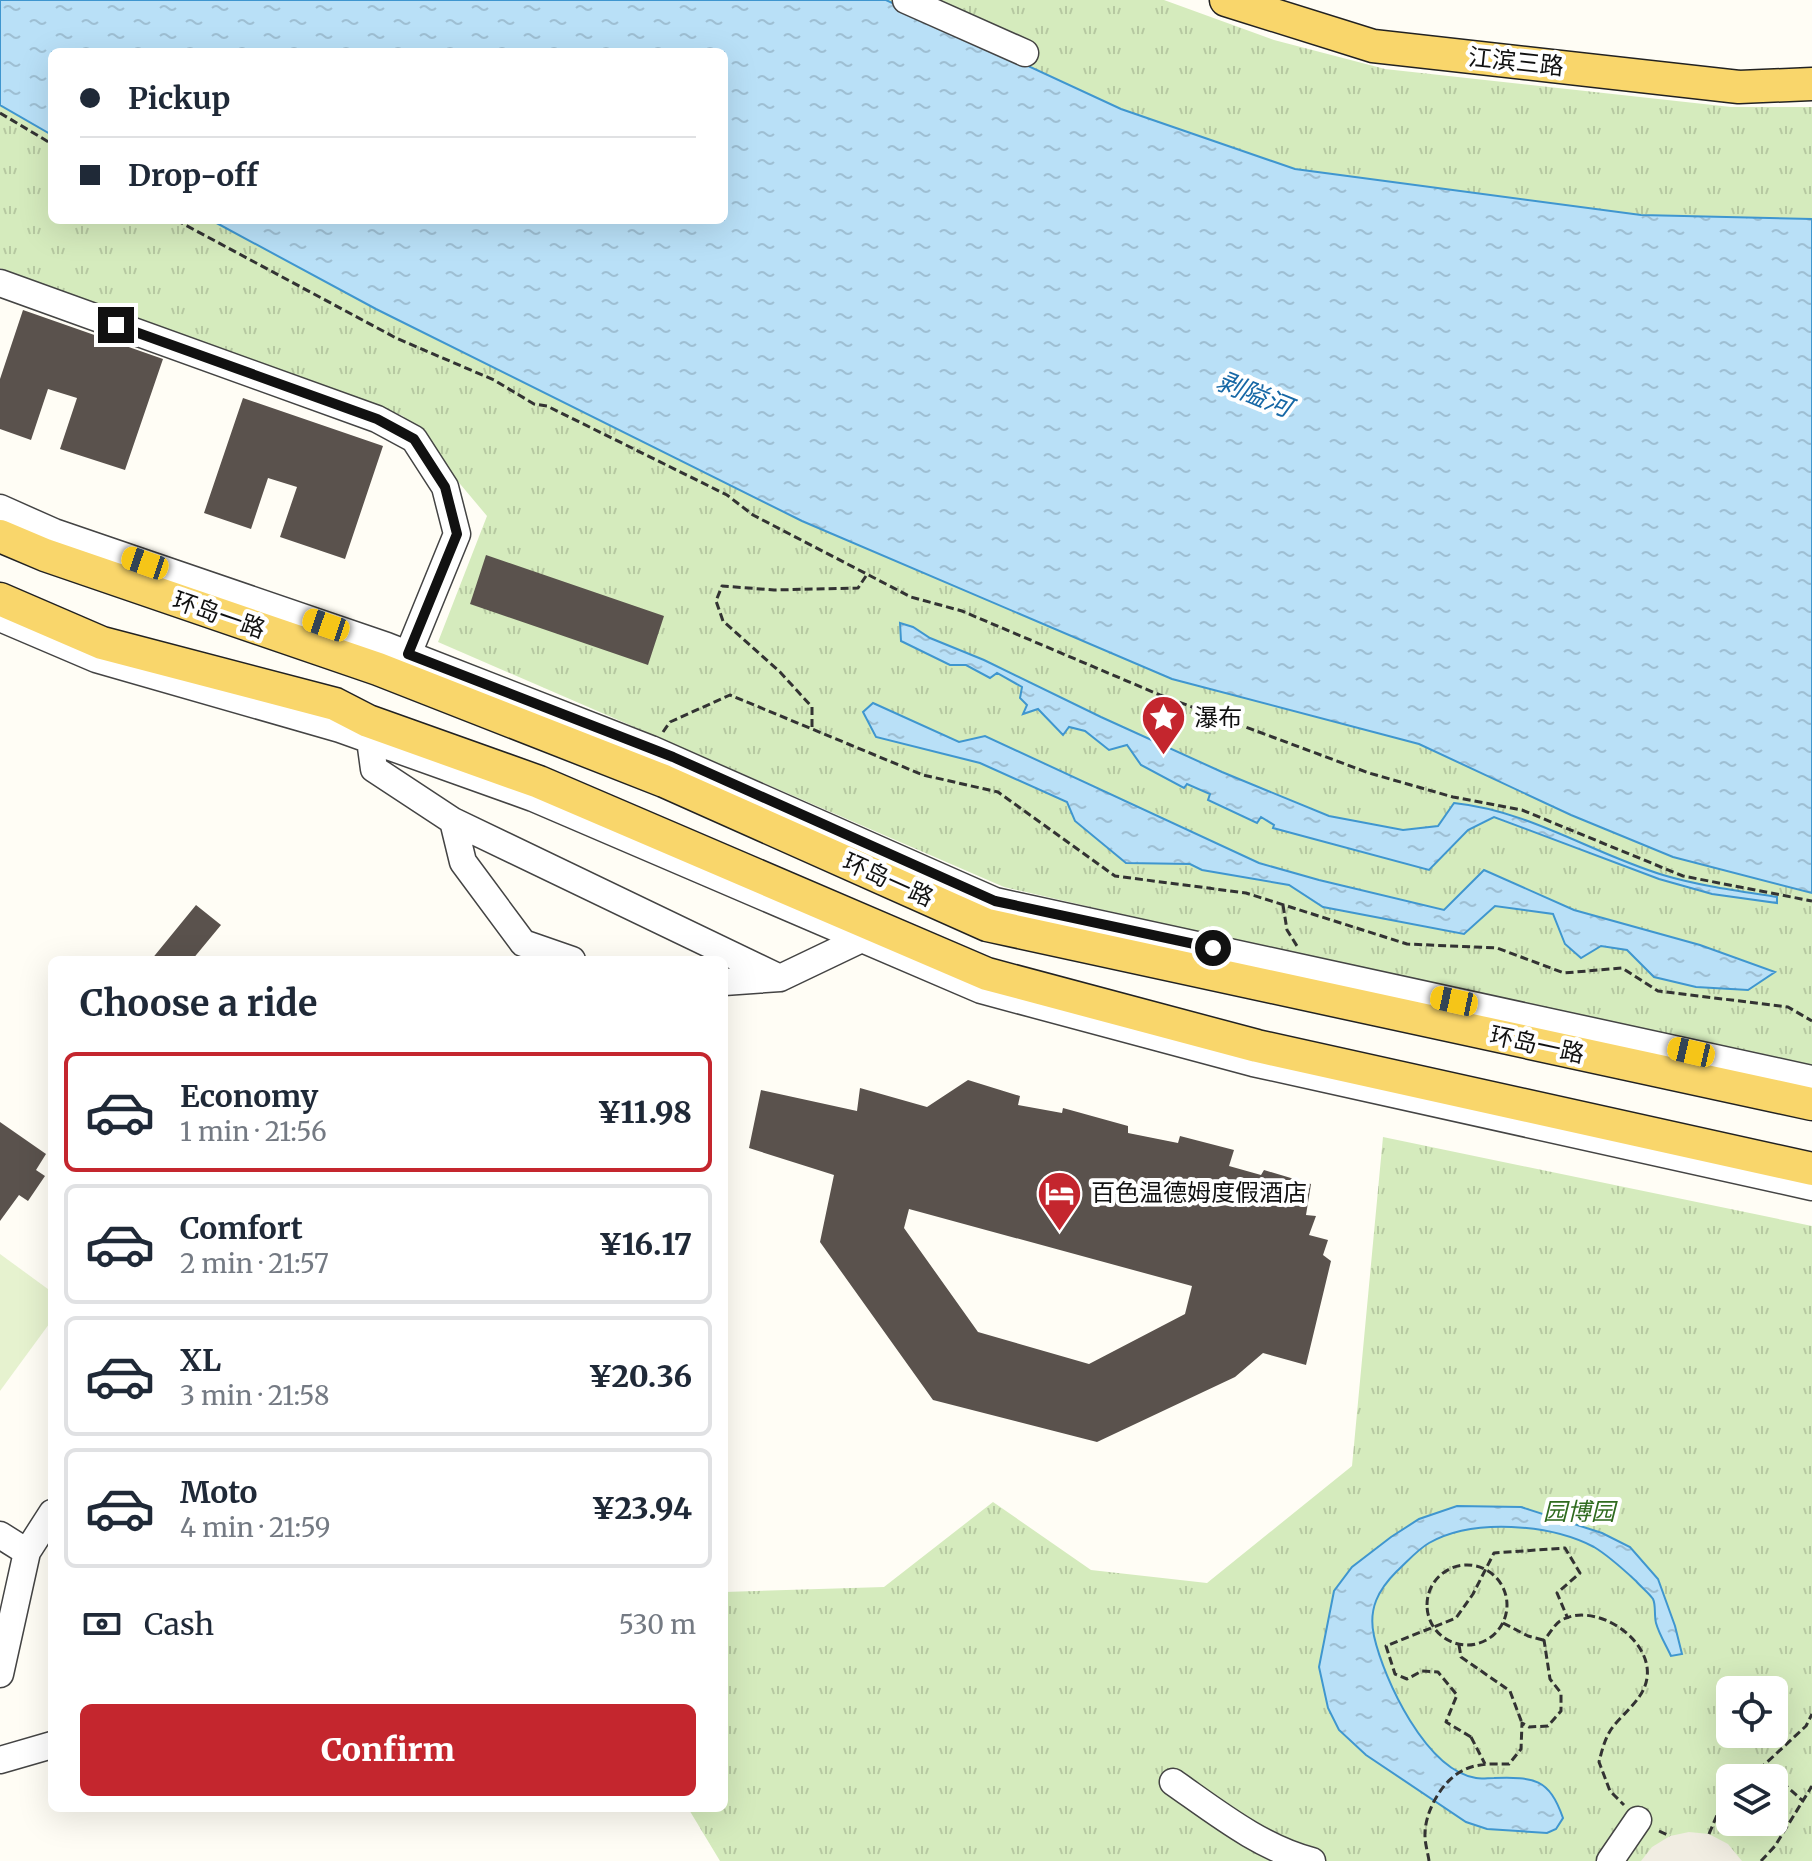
<!DOCTYPE html>
<meta charset="utf-8">
<style>
body{margin:0;font-family:Merriweather,"Noto Sans SC",serif;background:#f2f2f3;color:#1f2937;height:100vh;display:flex;flex-direction:column;font-size:30px;white-space:nowrap}
*{box-sizing:border-box;margin:0}
p{font-size:26px;color:#747a83}
.icon{flex:none;width:44px;height:44px;fill:none;stroke:currentColor;stroke-width:2;stroke-linecap:round;stroke-linejoin:round}
.map{position:relative;flex:1;overflow:hidden}
.panel{position:absolute;left:48px;top:956px;width:680px;height:856px;display:flex;flex-direction:column;background:#fff;border-radius:12px;box-shadow:0 8px 32px #0002}
.panel>*{flex:none}
.top-card{position:absolute;left:48px;top:48px;width:680px;height:176px;border-radius:12px;box-shadow:0 8px 32px #0002;display:grid;align-content:center;height:176px;padding:0 32px;background:#fff}
.fabs{position:absolute;left:1716px;top:1676px;display:grid;gap:16px}
.fabs a{display:grid;place-items:center;width:72px;height:72px;border-radius:12px;background:#fff;box-shadow:0 8px 32px #0002;font-size:40px}
.end{position:absolute;width:36px;height:36px;margin:-18px;border:10px solid #111;background:#fff;box-shadow:0 0 0 4px #fff}
.from{border-radius:50%}
.car{position:absolute;width:24px;height:48px;margin:-24px -12px;border-radius:10px;box-shadow:0 0 6px 2px #0007;background:linear-gradient(#f5c518 24%,#345 0 40%,#f5c518 0 76%,#345 0 86%,#f5c518 0)}
.top-card b{display:flex;align-items:center;gap:28px;height:76px;font-size:30px}
.top-card b+b{border-top:2px solid #e0e1e3}
.top-card i{width:20px;height:20px;background:#1f2937}
ul{padding:0;list-style:none}
li{display:flex;align-items:center;gap:24px;height:120px;margin:0 16px 12px;padding:0 16px;border:4px solid #e0e1e3;border-radius:12px}
li div{flex:1}
li b{display:block;font-size:30px}
li em{font-style:normal;font-weight:800}
li.active{border-color:#c4262e}
li>.icon{width:72px;height:72px;stroke-width:1.5}
h2{padding:0 32px;font-size:36px;line-height:96px}
.pay{display:flex;align-items:center;gap:20px;height:88px;padding:0 32px;font-size:30px}
.pay p{margin-inline-start:auto}
.primary-button{display:flex;gap:16px;margin-top:auto;padding:16px 32px}
.primary-button a{flex:1;height:92px;border-radius:12px;background:#c4262e;color:#fff;font-size:32px;font-weight:800;line-height:92px;text-align:center}
.map>svg:first-child{display:block}
.park{fill:url(#park-tufts);fill-rule:evenodd}
.pitch{fill:#e6f2cf}
.plaza{fill:#f1ede2}
.water{fill:url(#water-ripples);stroke:#3f96cf;stroke-width:2}
.building{fill:#5a524d;fill-rule:evenodd}
.lines{fill:none;stroke-linecap:round;stroke-linejoin:round}
.minor-casing{stroke:#444;stroke-width:29}
.major-casing{stroke:#222;stroke-width:35}
.path{stroke:#333;stroke-width:3;stroke-dasharray:8 4;stroke-linecap:butt}
.minor{stroke:#fff;stroke-width:26}
.major{stroke:#f9d66b;stroke-width:32}
.path-bridge{stroke:#333;stroke-width:3;stroke-dasharray:8 4;stroke-linecap:butt}
.route{stroke:#111;stroke-width:10}
.labels{text-anchor:middle;stroke-width:8;stroke-linejoin:round;paint-order:stroke}
.street-label{font-size:24px;fill:#111;stroke:#fff}
.poi-label{font-size:24px;fill:#111;stroke:#fff;text-anchor:start}
.park-label{font-size:24px;font-style:italic;fill:#2f6b1f;stroke:#fff}
.water-label{font-size:26px;font-style:italic;fill:#1768a6;stroke:#fff}
</style>
<div class="map">
<svg width="1812" height="1861" viewBox="0 0 1812 1861">
<defs>
<pattern id="park-tufts" width="24" height="20" patternUnits="userSpaceOnUse" patternTransform="scale(2)"><rect width="24" height="20" fill="#d5ebbd"/><path d="M3 7l-1-3M5 7V3M7 7l1-3M15 17l-1-3M17 17v-4M19 17l1-3" fill="none" stroke="#b6c8a1"/></pattern>
<pattern id="water-ripples" width="26" height="14" patternUnits="userSpaceOnUse" patternTransform="scale(2)"><rect width="26" height="14" fill="#b9e0f7"/><path d="M2 4q2-2 4 0t4 0M15 11q2-2 4 0t4 0" fill="none" stroke="#9ebfd3"/></pattern>
</defs>
<rect width="100%" height="100%" fill="#fffdf5"/>
<path class="park" d="M886,0h278l110,40 111,29 346,38h81v112l-171,-4 -346,-46 -174,-60z
M0,105l52,30v85h159l165,89 426,212 370,158 247,65 152,71 102,42 139,36v175l-437,-95 -371,-86 -566,-245 49,-126 -84,-100 -403,-148z
M1383,1137l429,89v635h-1092l-32,-53h36v-216l160,-5 109,-85 98,68 116,13 145,-117zM1730,1690h44v44h-44zM1730,1778h44v44h-44z"/>
<path class="pitch" d="M0,1254l52,38v28l-52,71z"/>
<path class="plaza" d="M1689,1832l20,2 19,10 14,17h-101l11,-14 18,-11z"/>
<path class="water" d="M0,0h886l235,109 174,60 346,46 171,4v674l-139,-36 -102,-42 -152,-71 -247,-65 -370,-158 -426,-212 -165,-89h513v-168h-672v83l-52,-30z
M900,623l13,4 17,11 54,22 117,57 121,55 107,44 74,14 35,-4 16,-23c76,8 137,50 209,72 37,11 76,16 114,22v6l-65,-9 -53,-15 -165,-62 -26,13 -39,40 -156,-42 1,-3 -13,-8 -4,6 -49,-23 2,-6 -23,-10 -3,4 -43,-23 -14,-20 -18,5 -24,-19 -16,-4 -6,8 -25,-26 -15,5 4,-9 -7,-7 2,-11 -25,-14 -7,5 -24,-13h-16l-49,-24z
M873,703l86,39 26,-6 274,127 60,17 125,30 40,-40 90,40 126,35 75,27 -27,18 -52,-3 -42,-10 -27,-27 -26,-4 -20,12 -16,-14 -12,-30 -58,-8 -31,28 -141,-27 -34,-22 -87,-15 -12,-6 -64,-1 -51,-42 -8,-19 -87,-39 -104,-26 -13,-25z
M1457,1506l64,1 81,26 28,14 28,32 17,47 7,28 -11,2c-5,-11 -12,-22 -15,-33 -2,-8 0,-18 -3,-24 -4,-6 -12,-12 -17,-18 -13,-12 -27,-25 -42,-34 -44,-23 -121,-29 -165,-4 -12,7 -22,19 -32,28 -19,19 -29,38 -23,65 10,44 52,134 102,142 5,1 12,0 18,0 40,-1 55,0 69,40l-7,11 -9,4 -60,-4 -21,-7 -100,-67 -27,-25 -11,-22 -9,-41 15,-76 18,-24 39,-30 28,-18z"/>
<path class="building" d="M23,310l140,49 -38,111 -65,-21 17,-51 -29,-9 -17,51 -31,-11v-50z
M243,398l140,48 -38,113 -65,-22 17,-50 -29,-9 -17,51 -47,-16z
M486,555l178,61 -16,49 -178,-61z
M196,905l25,20 -29,35h-41z
M968,1080l52,16 -2,9 44,8 1,-5 65,18v7l50,10 2,-7 54,14 -5,16 32,9 3,-5 47,14 -5,31 10,1 -7,19 19,5 -5,15 8,6 -25,104 -43,-12 -28,24 -138,65 -164,-42 -113,-158 14,-67 -85,-27 12,-58 96,21 3,-23 67,19zM909,1209l283,77 -7,28 -96,50 -111,-32 -74,-104z
M0,1122l46,32 -10,16 9,6 -17,25 -9,-6 -19,26z"/>
<g class="lines">
<defs>
<path id="minor" d="M906,0l119,53
M0,283l377,136 37,20 31,48 12,47 -49,120
M0,508l54,24 333,114 264,103 344,152 817,178
M0,618l96,41 244,70 193,69 448,192 272,73 559,124
M368,725l6,44 79,52 10,41 60,81 49,17
M453,821l327,157
M724,982l56,-4 90,-43
M0,1535l27,17
M0,1674l27,-122 25,-39
M0,1760l52,-15
M1173,1782c43,30 88,66 139,79
M1610,1861l28,-41"/>
<path id="major" d="M1226,0l147,46 366,41 73,-3
M0,536l45,19 333,114 286,112 323,144 825,179
M0,599l102,44 233,61 33,17 171,61 448,192 270,72 555,123"/>
</defs>
<use href="#minor" class="minor-casing"/>
<use href="#major" class="major-casing"/>
<path class="path" d="M0,113l52,31
M176,220l220,118 98,42 40,24 13,2 180,89 26,20 158,82 51,14 198,84 209,78 84,24 69,13 161,66 129,25
M812,727v-20l-32,-35 -57,-51 -7,-20 6,-15 52,4 84,-2 8,-12
M663,732l7,-10 60,-27 193,80 75,17 117,84 131,17 161,51 90,4 67,25 58,-5 36,23 130,16 24,14
M1283,905l4,25 10,16
M1427 1605a40 40 0 1 1 80 0a40 40 0 1 1-80 0Z
M1503,1623l25,13 15,4
M1459,1645l2,12 49,34 12,32
M1471,1737l14,27
M1764,1766l39,35
M1750,1778l56,-52 6,-12
M1659,1831l11,5
M1709,1834l14,-33 7,-5
M1429,1861c-1,-8 -4,-17 -4,-25 -1,-24 18,-58 41,-67 13,-6 29,-5 43,-5l12,-15 1,-26 7,4 19,-1 13,-15v-18l-11,-14 -6,-39c5,-5 10,-15 16,-19 34,-21 93,18 87,57 -3,21 -23,34 -35,50 -7,10 -10,22 -13,34l11,29 14,14
M1761,1861l14,-15 37,-60"/>
<use href="#minor" class="minor"/>
<use href="#major" class="major"/>
<path class="path-bridge" d="M1471,1737l-25,-15 11,-27 -19,-23 -16,-1 -15,8 -12,-5 -9,-28 70,-28 17,-24 21,-41 71,-5 15,25 -23,20 11,26"/>
</g>
<g class="lines">
<path class="route" d="M116,325l261,94 37,20 31,48 12,47 -49,120 265,103 322,144 218,47"/>
</g>
<defs>
<symbol id="sight-pin" viewBox="-11 -11 22 30"><path d="M0 17L-7.5 6A9.5 9.5 0 1 1 7.5 6Z" fill="#c4262e" stroke="#fff"/><path d="M0-6L1.8-2.2L6-1.7L2.9 1.2L3.7 5.4L0 3.3L-3.7 5.4L-2.9 1.2L-6-1.7L-1.8-2.2Z" fill="#fff"/></symbol>
<symbol id="hotel-pin" viewBox="-11 -11 22 30"><path d="M0 17L-7.5 6A9.5 9.5 0 1 1 7.5 6Z" fill="#c4262e" stroke="#fff"/><path d="M-6-4.5h1.5V1H6V5H4.5V3h-9V5H-6ZM-4 0a1.8 1.8 0 1 1 3.6 0ZM.5 0V-2.5h3Q6-2.5 6 0Z" fill="#fff"/></symbol>
</defs>
<g fill-rule="evenodd">
<use href="#sight-pin" x="1138" y="692" width="51" height="69"/>
<use href="#hotel-pin" x="1034" y="1168" width="51" height="69"/>
</g>
<g class="labels">
<g class="street-label">
<text transform="translate(1516 62) rotate(6)" y="8">江滨三路</text>
<text transform="translate(219 615) rotate(19)" y="8">环岛一路</text>
<text transform="translate(888 880) rotate(24)" y="8">环岛一路</text>
<text transform="translate(1537 1045) rotate(12)" y="8">环岛一路</text>
</g>
<g class="poi-label">
<text x="1194" y="726">瀑布</text>
<text x="1091" y="1201">百色温德姆度假酒店</text>
</g>
<g class="park-label">
<text x="1579" y="1520">园博园</text>
</g>
<g class="water-label">
<text transform="translate(1254 394) rotate(22)" y="9">剥隘河</text>
</g>
</g>
</svg>
<div class="fabs">
<a><svg class="icon" aria-label="locate" viewBox="0 0 24 24"><circle cx="12" cy="12" r="6"/><path d="M12 2v4M12 18v4M2 12h4M18 12h4"/></svg></a>
<a><svg class="icon" aria-label="layers" viewBox="0 0 24 24"><path d="M12 4l9 5-9 5-9-5zM3 14l9 5 9-5"/></svg></a>
</div>
<i class="end from" style="left:1213px;top:948px"></i>
<i class="end" style="left:116px;top:325px"></i>
<i class="car" style="left:145px;top:563px;rotate:289deg"></i>
<i class="car" style="left:326px;top:625px;rotate:289deg"></i>
<i class="car" style="left:1454px;top:1001px;rotate:282deg"></i>
<i class="car" style="left:1691px;top:1052px;rotate:283deg"></i>
<div class="top-card">
<b><i class="from"></i>Pickup</b>
<b><i></i>Drop-off</b>
</div>
<section class="panel">
<h2>Choose a ride</h2>
<ul>
<li class="active"><svg class="icon" aria-label="car" viewBox="0 0 24 24"><path d="M5 17H2v-5l4-1 3-4h7l3 4 3 1v5h-3M9 17h6M6 11h13"/><circle cx="7" cy="17" r="2"/><circle cx="17" cy="17" r="2"/></svg><div><b>Economy</b><p>1 min · 21:56</p></div><em>¥11.98</em></li>
<li><svg class="icon" aria-label="car" viewBox="0 0 24 24"><path d="M5 17H2v-5l4-1 3-4h7l3 4 3 1v5h-3M9 17h6M6 11h13"/><circle cx="7" cy="17" r="2"/><circle cx="17" cy="17" r="2"/></svg><div><b>Comfort</b><p>2 min · 21:57</p></div><em>¥16.17</em></li>
<li><svg class="icon" aria-label="car" viewBox="0 0 24 24"><path d="M5 17H2v-5l4-1 3-4h7l3 4 3 1v5h-3M9 17h6M6 11h13"/><circle cx="7" cy="17" r="2"/><circle cx="17" cy="17" r="2"/></svg><div><b>XL</b><p>3 min · 21:58</p></div><em>¥20.36</em></li>
<li><svg class="icon" aria-label="car" viewBox="0 0 24 24"><path d="M5 17H2v-5l4-1 3-4h7l3 4 3 1v5h-3M9 17h6M6 11h13"/><circle cx="7" cy="17" r="2"/><circle cx="17" cy="17" r="2"/></svg><div><b>Moto</b><p>4 min · 21:59</p></div><em>¥23.94</em></li>
</ul>
<div class="pay"><svg class="icon" aria-label="cash" viewBox="0 0 24 24"><path d="M3 7h18v10H3z"/><circle cx="12" cy="12" r="2"/></svg>Cash<p>530 m</p></div>
<div class="primary-button"><a>Confirm</a></div>
</section>
</div>
